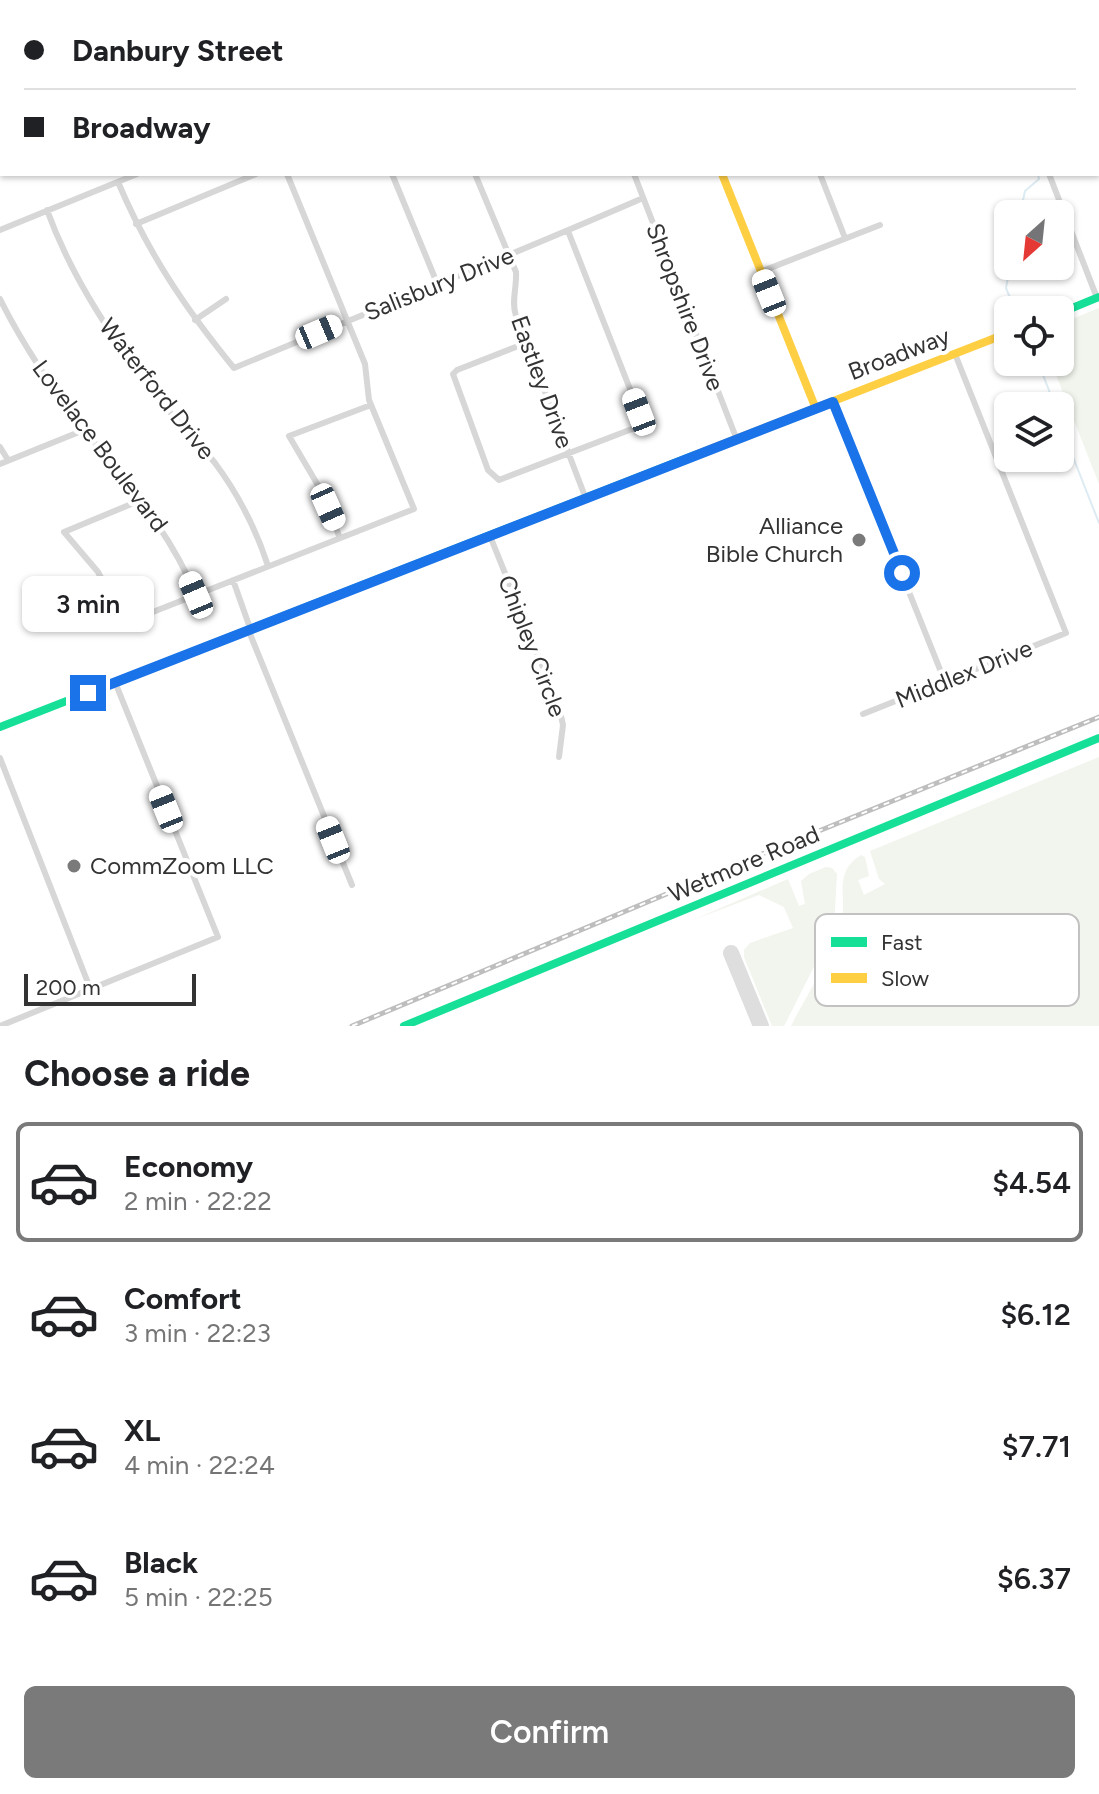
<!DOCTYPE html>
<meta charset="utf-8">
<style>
body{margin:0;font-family:Figtree,sans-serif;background:#f6f6f6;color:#202124;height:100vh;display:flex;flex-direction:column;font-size:30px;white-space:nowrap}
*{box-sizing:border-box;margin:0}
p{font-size:26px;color:#757577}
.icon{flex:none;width:44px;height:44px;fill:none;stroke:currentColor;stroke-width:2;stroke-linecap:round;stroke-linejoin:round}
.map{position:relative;height:1026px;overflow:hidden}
.panel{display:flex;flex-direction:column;background:#fff;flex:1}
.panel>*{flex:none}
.top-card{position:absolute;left:0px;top:0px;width:1100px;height:176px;box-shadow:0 2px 6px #0004;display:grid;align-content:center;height:176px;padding:0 24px;background:#fff}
.needle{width:52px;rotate:207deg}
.controls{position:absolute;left:994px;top:200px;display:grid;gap:16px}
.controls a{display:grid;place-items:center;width:80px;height:80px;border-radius:12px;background:#fff;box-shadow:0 2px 6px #0004;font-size:40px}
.scale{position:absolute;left:24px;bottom:20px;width:172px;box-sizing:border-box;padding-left:8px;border:4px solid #333;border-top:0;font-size:22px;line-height:28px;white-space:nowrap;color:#333;-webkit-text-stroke:6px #fff;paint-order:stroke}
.end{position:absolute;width:36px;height:36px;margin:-18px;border:10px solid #1a73e8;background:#fff;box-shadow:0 0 0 4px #fff}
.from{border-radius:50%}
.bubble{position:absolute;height:56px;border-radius:12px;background:#fff;box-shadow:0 2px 6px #0004;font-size:26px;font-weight:600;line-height:56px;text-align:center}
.car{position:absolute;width:24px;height:48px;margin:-24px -12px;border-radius:10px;box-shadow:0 0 6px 2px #0007;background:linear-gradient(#fff 24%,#345 0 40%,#fff 0 76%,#345 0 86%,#fff 0)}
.top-card b{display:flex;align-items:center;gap:28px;height:76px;font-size:30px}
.top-card b+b{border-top:2px solid #e0e0e0}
.top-card i{width:20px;height:20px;background:#202124}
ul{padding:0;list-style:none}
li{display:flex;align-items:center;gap:24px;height:120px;margin:0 16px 12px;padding:0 8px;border:4px solid transparent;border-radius:12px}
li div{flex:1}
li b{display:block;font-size:30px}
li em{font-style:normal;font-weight:600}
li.current{border-color:#7a7a7a}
li>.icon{width:72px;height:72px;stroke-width:1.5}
h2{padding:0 24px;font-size:36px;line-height:96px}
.action{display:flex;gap:16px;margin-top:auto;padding:16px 24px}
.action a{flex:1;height:92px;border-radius:12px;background:#7a7a7a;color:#fff;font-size:32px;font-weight:600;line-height:92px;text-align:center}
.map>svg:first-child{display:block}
.green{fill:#f1f5ed}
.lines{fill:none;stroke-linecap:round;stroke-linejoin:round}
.stream{stroke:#ddebf3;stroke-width:2}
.taxiway{stroke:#dedede;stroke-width:16}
.street{stroke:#d7d7d7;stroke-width:6}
.fast{stroke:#16e098;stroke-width:8}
.slow{stroke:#ffcf43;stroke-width:8}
.rail-casing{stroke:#bebebe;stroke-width:5}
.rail{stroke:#fff;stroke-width:2;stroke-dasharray:6;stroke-linecap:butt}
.route{stroke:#1a73e8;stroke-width:10}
.poi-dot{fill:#7a7a7a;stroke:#fff;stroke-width:3}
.labels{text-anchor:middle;stroke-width:8;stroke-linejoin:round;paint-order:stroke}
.street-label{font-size:24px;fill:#333;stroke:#fff}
.poi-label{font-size:24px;fill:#333;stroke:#fff;text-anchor:end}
.key{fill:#fff;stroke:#c2c2c2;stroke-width:2}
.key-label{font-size:22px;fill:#333}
</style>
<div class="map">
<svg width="1099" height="1026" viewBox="0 0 1099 1026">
<rect width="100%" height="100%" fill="#fff"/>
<path class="green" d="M1099,308v176l-48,-122h9v-38z
M1099,757v269h-308c14,-28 43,-73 50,-102 7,-26 -9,-51 20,-69l4,2 4,19 -11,4 6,15 21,-11 -6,-5 -9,-28z
M826,867l6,1 5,6 -3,53 -50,99h-12l-28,-69v-7l6,-7 43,-15 -9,-21 -25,-12 -66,25 95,-41 11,27 6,-2 -4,-23 8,-7z"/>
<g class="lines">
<path class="stream" d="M1098,9l1,-1
M1020,214l5,-23 14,-12 -1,-5
M1010,266l-4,22 9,22
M1038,362l17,44
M1060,424l39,99"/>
<path class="taxiway" d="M731,953l30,73"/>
<path class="street" d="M93,0l1,2
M215,0l1,2
M320,0l1,2
M402,0l1,2
M485,0l1,2
M565,0l1,2
M802,0l1,2
M1000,0v2
M0,61l2,-1
M1098,75l1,-1
M0,144l2,-1
M392,174l45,109
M475,174l41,98c1,15 -5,30 0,44l70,183
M634,174l103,266
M820,174l25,64
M1049,174l48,124
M118,182c30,71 67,126 116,186 137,-57 274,-111 409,-170
M47,210c25,69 67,131 112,189 17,22 38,42 56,64 23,31 41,66 53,103
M136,224l120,-50
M0,230l137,-56
M760,272l120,-47
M0,299c24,48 54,92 87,134 42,54 82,97 109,162
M195,320l31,-21
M526,343l-69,27 -4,4 35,96 11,10 133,-51 7,-8v-9l-71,-181
M833,402l112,280
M0,447l8,13
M0,464l84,-34
M141,500l-77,32 34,40 27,51 289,-114 -45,-109 -4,-36 -78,-190
M490,536l69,171 4,18 -4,32
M340,538l-21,-51 -30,-51 82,-31
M233,580l17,48
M248,629l104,256
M863,714l203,-81 -111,-279
M0,758l90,230
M0,1026l218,-89 -103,-255"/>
<path class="fast" d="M670,0l1,2
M1060,313l39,-16
M0,727l695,-272
M404,1026l695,-288"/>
<path class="slow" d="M722,174l94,235
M695,455l313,-122"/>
<defs>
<path id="rail" d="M352,1026l393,-165 354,-144"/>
</defs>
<use href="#rail" class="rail-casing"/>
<use href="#rail" class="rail"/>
</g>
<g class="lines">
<path class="route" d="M88,693l745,-291 69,171"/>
</g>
<g class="poi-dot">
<circle cx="859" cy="540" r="8"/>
<circle cx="74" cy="866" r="8"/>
</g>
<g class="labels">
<g class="street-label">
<text transform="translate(439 284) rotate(-22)" y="8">Salisbury Drive</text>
<text transform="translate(685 307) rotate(69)" y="8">Shropshire Drive</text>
<text transform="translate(899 354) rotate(-21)" y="8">Broadway</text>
<text transform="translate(542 382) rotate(70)" y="8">Eastley Drive</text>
<text transform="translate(157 389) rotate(52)" y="8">Waterford Drive</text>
<text transform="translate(100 446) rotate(53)" y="8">Lovelace Boulevard</text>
<text transform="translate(532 646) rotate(69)" y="8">Chipley Circle</text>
<text transform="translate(964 674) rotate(-22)" y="8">Middlex Drive</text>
<text transform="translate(744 864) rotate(-23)" y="8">Wetmore Road</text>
</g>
<g class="poi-label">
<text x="843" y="534">Alliance<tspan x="843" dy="28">Bible Church</tspan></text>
<text x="90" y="874" text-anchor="start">CommZoom LLC</text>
</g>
</g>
<rect x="815" y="914" width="264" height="92" rx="12" class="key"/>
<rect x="831" y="937" width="36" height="10" fill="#16e098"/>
<rect x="831" y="973" width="36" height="10" fill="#ffcf43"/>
<g class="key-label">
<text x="881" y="950">Fast</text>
<text x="881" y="986">Slow</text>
</g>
</svg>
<div class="controls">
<a><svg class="needle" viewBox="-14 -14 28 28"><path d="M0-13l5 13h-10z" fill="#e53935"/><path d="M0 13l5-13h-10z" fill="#757577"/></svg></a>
<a><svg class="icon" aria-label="locate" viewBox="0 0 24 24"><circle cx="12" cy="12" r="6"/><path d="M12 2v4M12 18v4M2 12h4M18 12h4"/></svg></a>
<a><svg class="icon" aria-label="layers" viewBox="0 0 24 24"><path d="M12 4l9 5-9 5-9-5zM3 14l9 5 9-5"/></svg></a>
</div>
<div class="scale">200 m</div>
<i class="end from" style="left:902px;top:573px"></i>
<i class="end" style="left:88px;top:693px"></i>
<div class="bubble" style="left:22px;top:576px;width:132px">3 min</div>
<i class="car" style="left:769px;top:293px;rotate:338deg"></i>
<i class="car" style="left:319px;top:332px;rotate:67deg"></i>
<i class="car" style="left:639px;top:412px;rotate:339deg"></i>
<i class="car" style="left:328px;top:507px;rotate:156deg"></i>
<i class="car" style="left:196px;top:595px;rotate:337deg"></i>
<i class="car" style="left:166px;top:809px;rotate:338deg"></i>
<i class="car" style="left:333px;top:840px;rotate:338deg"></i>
<div class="top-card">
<b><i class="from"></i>Danbury Street</b>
<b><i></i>Broadway</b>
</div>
</div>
<section class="panel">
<h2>Choose a ride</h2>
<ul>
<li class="current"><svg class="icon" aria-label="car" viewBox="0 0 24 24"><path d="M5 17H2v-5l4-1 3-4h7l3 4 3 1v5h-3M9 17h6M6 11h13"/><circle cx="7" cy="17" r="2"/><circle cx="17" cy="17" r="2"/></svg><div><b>Economy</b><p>2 min · 22:22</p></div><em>$4.54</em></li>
<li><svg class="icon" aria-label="car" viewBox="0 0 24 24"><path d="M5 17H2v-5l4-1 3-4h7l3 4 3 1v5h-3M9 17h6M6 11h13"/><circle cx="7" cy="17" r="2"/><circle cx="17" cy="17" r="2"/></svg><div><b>Comfort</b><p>3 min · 22:23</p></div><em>$6.12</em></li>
<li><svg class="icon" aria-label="car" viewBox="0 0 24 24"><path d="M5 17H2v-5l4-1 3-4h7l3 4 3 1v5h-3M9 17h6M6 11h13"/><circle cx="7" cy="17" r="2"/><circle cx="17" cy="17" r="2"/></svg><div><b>XL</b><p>4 min · 22:24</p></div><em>$7.71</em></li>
<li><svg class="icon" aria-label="car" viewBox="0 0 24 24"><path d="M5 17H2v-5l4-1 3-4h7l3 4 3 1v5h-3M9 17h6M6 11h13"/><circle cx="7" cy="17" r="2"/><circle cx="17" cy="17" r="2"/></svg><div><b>Black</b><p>5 min · 22:25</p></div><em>$6.37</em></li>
</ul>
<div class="action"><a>Confirm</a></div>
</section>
